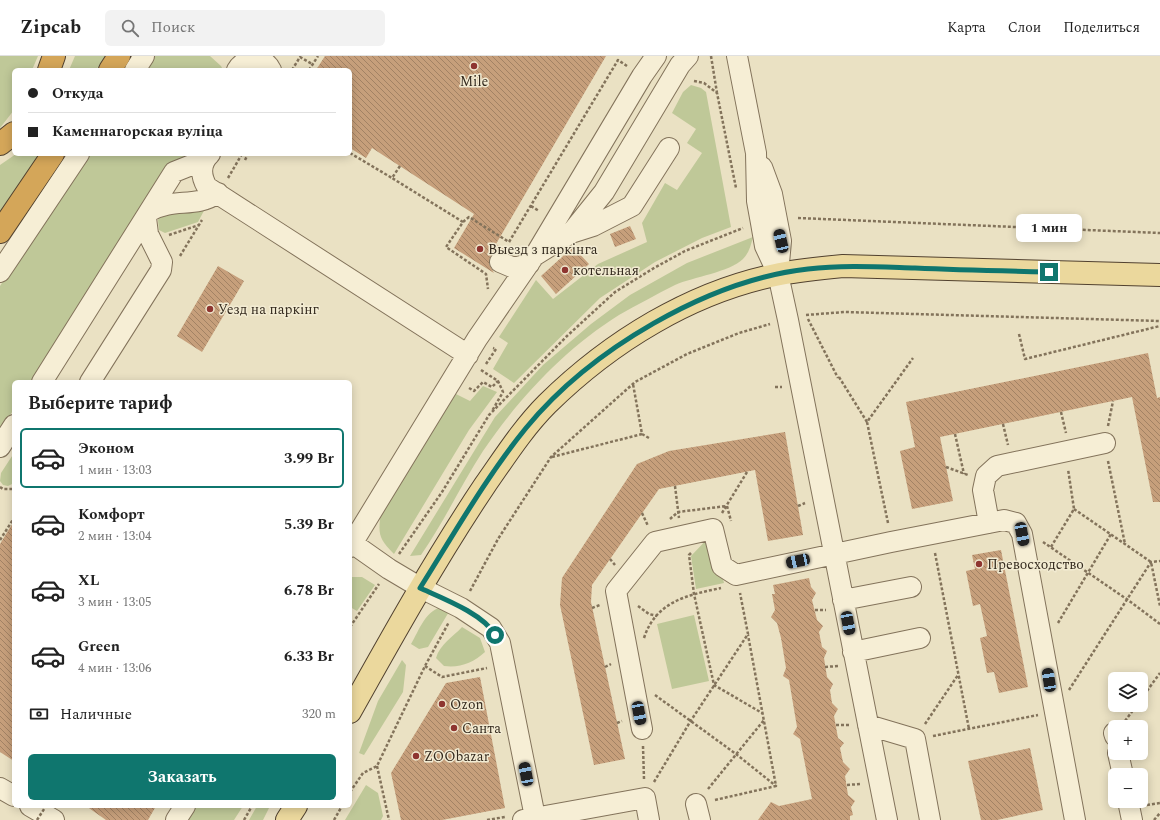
<!DOCTYPE html>
<html lang="ru">
<meta charset="utf-8">
<style>
body{margin:0;font-family:Spectral,serif;background:#f2f2f2;color:#222;height:100vh;display:flex;flex-direction:column;font-size:15px;white-space:nowrap}
*{box-sizing:border-box;margin:0}
p{font-size:13px;color:#767676}
.icon{flex:none;width:22px;height:22px;fill:none;stroke:currentColor;stroke-width:2;stroke-linecap:round;stroke-linejoin:round}
.map{position:relative;flex:1;overflow:hidden}
.panel{position:absolute;left:12px;top:324px;width:340px;height:428px;display:flex;flex-direction:column;background:#fff;border-radius:6px;box-shadow:0 2px 10px #0003}
.panel>*{flex:none}
.hud{position:absolute;left:12px;top:12px;width:340px;height:88px;border-radius:6px;box-shadow:0 2px 10px #0003;display:grid;align-content:center;height:88px;padding:0 16px;background:#fff}
.buttons{position:absolute;left:1108px;top:616px;display:grid;gap:8px}
.buttons a{display:grid;place-items:center;width:40px;height:40px;border-radius:6px;background:#fff;box-shadow:0 2px 10px #0003;font-size:20px}
.end{position:absolute;width:18px;height:18px;margin:-9px;border:5px solid #0f766e;background:#fff;box-shadow:0 0 0 2px #fff}
.from{border-radius:50%}
.bubble{position:absolute;height:28px;border-radius:6px;background:#fff;box-shadow:0 2px 10px #0003;font-size:13px;font-weight:700;line-height:28px;text-align:center}
.car{position:absolute;width:12px;height:24px;margin:-12px -6px;border-radius:5px;box-shadow:0 0 3px 1px #0007;background:linear-gradient(#222 24%,#8ab4d8 0 40%,#222 0 76%,#8ab4d8 0 86%,#222 0)}
.hud b{display:flex;align-items:center;gap:14px;height:38px;font-size:15px}
.hud b+b{border-top:1px solid #e0e0e0}
.hud i{width:10px;height:10px;background:#222}
ul{padding:0;list-style:none}
li{display:flex;align-items:center;gap:12px;height:60px;margin:0 8px 6px;padding:0 8px;border:2px solid transparent;border-radius:6px}
li div{flex:1}
li b{display:block;font-size:15px}
li em{font-style:normal;font-weight:700}
li.selected{border-color:#0f766e}
li>.icon{width:36px;height:36px;stroke-width:1.5}
h2{padding:0 16px;font-size:18px;line-height:48px}
.pay{display:flex;align-items:center;gap:10px;height:44px;padding:0 16px;font-size:15px}
.pay p{margin-inline-start:auto}
.button{display:flex;gap:8px;margin-top:auto;padding:8px 16px}
.button a{flex:1;height:46px;border-radius:6px;background:#0f766e;color:#fff;font-size:16px;font-weight:700;line-height:46px;text-align:center}
header{display:flex;align-items:center;gap:24px;box-sizing:border-box;height:56px;padding:0 20px;background:#fff;border-bottom:1px solid #e0e0e0}
header strong{font-size:19px}
nav{display:flex;gap:22px;margin-inline-start:auto;font-size:14px}
.search{width:280px;height:36px;background:#f2f2f2;display:flex;align-items:center;gap:10px;box-sizing:border-box;padding:0 14px;border-radius:6px;color:#767676;font-size:15px}
.map>svg:first-child{display:block}
.green{fill:#bfc898}
.building{fill:url(#building-back-hatch)}
.lines{fill:none;stroke-linecap:round;stroke-linejoin:round}
.minor-casing{stroke:#83735b;stroke-width:22}
.major-casing{stroke:#51412f;stroke-width:24}
.highway-casing{stroke:#51412f;stroke-width:24}
.path{stroke:#83735b;stroke-width:2.5;stroke-dasharray:3 2;stroke-linecap:butt}
.minor{stroke:#f6eed5;stroke-width:20}
.major{stroke:#ebd89d;stroke-width:22}
.highway{stroke:#d4a659;stroke-width:22}
.path-bridge{stroke:#83735b;stroke-width:2.5;stroke-dasharray:3 2;stroke-linecap:butt}
.route{stroke:#0f766e;stroke-width:5}
.poi-dot{fill:#8e3530;stroke:#f2ebd2;stroke-width:1.5}
.labels{text-anchor:middle;stroke-width:3;stroke-linejoin:round;paint-order:stroke}
.poi-label{font-size:14px;fill:#342a1e;stroke:#f2ebd2;text-anchor:start}
</style>
<header>
<strong>Zipcab</strong>
<div class="search"><svg class="icon" aria-label="search" viewBox="0 0 24 24"><circle cx="10" cy="10" r="6"/><path d="M15 15l6 6"/></svg>Поиск</div>
<nav><a>Карта</a><a>Слои</a><a>Поделиться</a></nav>
</header>
<div class="map">
<svg width="1160" height="764" viewBox="0 0 1160 764">
<defs>
<pattern id="building-back-hatch" width="6" height="6" patternUnits="userSpaceOnUse"><rect width="6" height="6" fill="#c69f7b"/><path d="M-1 5l2 2M0 0l6 6M5-1l2 2" fill="none" stroke="#a28264"/></pattern>
</defs>
<rect width="100%" height="100%" fill="#eae1c3"/>
<path class="green" d="M0,0h38l-6,14h-18v40l-14,18z
M75,0h31l-10,14h-27z
M149,0h61l11,10 2,4h-83z
M691,29l10,3 5,4 25,135 -29,11 -47,24 -55,36 -86,85 -21,-14 15,-26 -9,-6 37,-57 17,19 45,-35 49,-22 -5,-19 23,-40 12,7 25,-37 -15,-10 9,-14 -24,-16 11,-21z
M16,98h24l-40,61v-50z
M86,98h116l-18,3 -15,9 -138,216h-17v27l-14,22v-145z
M207,149l-9,17 -33,11 -6,-3 -1,-10 2,-6z
M753,181c-2,8 -4,16 -10,22 -13,13 -50,18 -68,26 -18,9 -38,20 -56,30 -53,33 -101,84 -136,136 -22,34 -39,71 -62,104l-11,1 85,-139 48,-52 48,-41 39,-29 57,-32z
M483,330l14,6 -28,38 -75,124c-16,-16 -16,-20 -13,-43l75,-117 14,7z
M14,397v30l-6,3 -5,-1 -3,-4 1,-8z
M712,478l12,49 -28,6 -5,-33z
M352,521h10l13,8 -18,26 -7,-4v-29z
M444,551l6,3 -22,37 -9,2 -8,-5c8,-13 15,-36 33,-37z
M694,559l15,66 -37,8 -15,-65z
M462,571l18,11 5,14c-12,11 -25,16 -41,14l-8,-8c4,-14 17,-21 26,-31z
M402,604l4,5 -3,27 -39,63 -5,-2 19,-52z
M366,729l12,8 5,23 -2,4h-36z
M197,750h46l-9,14h-47z
M257,750h13l-7,14h-14z"/>
<path class="building" d="M325,0h281l-110,188 11,7 -1,1 -8,-1 -8,6 -1,7 5,9 -40,-25 20,-34 -102,-66 -6,10 -16,-10v-78h-34z
M630,170l6,13 -21,8 -5,-13z
M573,191l16,17 -33,30 -15,-18z
M218,210l26,15 -42,71 -25,-16z
M1148,297l9,45 3,-1v105h-7l-21,-105 -192,40 13,64 -41,8 -12,-58 15,-4 -9,-45z
M785,376l18,103 -35,6 -13,-71 -96,19 -67,96 -1,17 34,157 -31,6 -34,-160 2,-27 75,-114 32,-13z
M14,465v240l-14,-9v-208z
M1001,494l27,137 -29,6 -5,-21 -7,1 -7,-35 7,-2 -7,-32 -7,2 -7,-35 9,-2 -3,-14z
M809,522l2,9 5,6 -4,7 5,20 6,6 -4,6 3,15 5,4 -3,7 3,19 6,7 -3,6 2,13 6,6 -4,7 4,22 6,5 -4,5 3,14 7,7 -5,7 3,19 7,6 -4,6 2,8 -3,1v4h-92l13,-18 8,4 33,-7 -12,-60 -7,-5 4,-7 -8,-47 -6,-4 3,-8 -5,-30 -4,-15 -6,-6 4,-7 -3,-16h3l-2,-9z
M480,621l25,131 -63,12h-41l-10,-47 55,-90z
M1030,692l13,62 -46,10h-16l-13,-59z
M86,750h70l-8,14h-42z"/>
<g class="lines">
<defs>
<path id="minor" d="M737,0l19,97 1,48 4,22 4,23 13,28 10,46 99,500
M135,14l9,-14
M237,14c7,-13 28,-14 34,0
M210,98c-10,9 -10,21 -3,33l261,168
M762,111l10,27 9,47 -3,33
M150,155c25,-14 44,-2 68,-18
M571,177l22,-7 39,-20 37,-58
M537,196l105,-176 14,-20
M500,206l14,6 15,-4
M0,216l79,-118
M42,326l132,-210 30,-12
M90,326l71,-112 1,-8 -14,-28 -2,-16
M0,391l14,-22
M989,467l-6,-33 3,-14 11,-10 108,-23
M352,487l37,26 32,19 40,20 30,20 9,15 35,174
M350,491l127,-208 57,-83 37,-23 33,-41 76,-127 8,-9
M843,544l68,-13
M853,596l67,-14
M868,669l47,14 15,81
M642,673l-26,-138 39,-49 58,-13 9,37 14,9 155,-33 113,-22 12,3 6,11 53,286
M1114,677l1,3
M1118,697l5,22
M0,732l14,8
M1128,745l4,19
M696,748l4,16
M30,750l24,14
M176,764l9,-14
M523,764l122,-22 4,22"/>
<path id="major" d="M350,656c43,-77 86,-154 135,-227 19,-27 38,-57 62,-81 63,-62 145,-113 233,-130 21,-4 42,-6 63,-8l317,9
M287,764l9,-14"/>
<path id="highway" d="M49,14l5,-14
M110,14l9,-14
M0,88l14,-11
M0,176l53,-78"/>
</defs>
<use href="#minor" class="minor-casing"/>
<use href="#major" class="major-casing"/>
<use href="#highway" class="highway-casing"/>
<path class="path" d="M711,0l6,37
M292,14l8,-13 12,7
M309,14l9,-14
M694,25l10,2 13,10 19,95
M350,97l42,25
M245,104l3,-6
M400,110l-8,12 71,44 -17,25 40,27 2,15
M228,122l14,-24
M531,150l8,5
M798,162l362,15
M463,166l6,-5 40,25 109,-182 9,6
M169,179l30,-10
M180,200l22,-36
M806,259l39,-3 315,9
M808,263l30,59
M1019,278l6,25 135,-33
M486,308l10,-15 -3,-1
M481,314l17,11 5,11 -11,19
M839,321l28,45
M775,331h7
M469,332l5,3 9,-9 9,5 6,-6
M1061,356l5,21
M1003,368l5,21
M1108,370l5,-25
M642,378l7,4
M955,378l9,40
M552,401l90,-23 -9,-50
M1108,405l17,83
M946,411l22,8
M675,430l4,32
M0,431l3,2h10l1,-2
M798,450l7,-3
M1074,453l77,53 9,44
M642,457l6,13
M722,457l25,-41
M670,463l8,-7 49,-6 4,15
M888,467l-21,-101 46,-64
M0,484l14,-22
M1043,486l85,58 32,24
M1051,491l23,-38 -6,-40
M691,497l-2,2 5,39 20,91 48,28
M935,497l34,176
M399,498l43,-62 47,-77 78,-79 48,-44 39,-24 31,-17 58,-23
M610,503l5,6
M470,535l28,-52 53,-82 84,-75 52,-28 52,-21 31,-9
M638,550l11,8 8,2
M592,552l8,-3
M815,554h11
M1058,567l53,-89
M350,571l29,-43
M644,582c12,-37 44,-43 77,-50
M425,610l17,11 45,-9
M605,611l6,-3
M825,611l13,-1
M1069,634l82,-128 9,-1
M655,639l81,59 40,32
M1141,643l19,-26
M1125,665l12,-16
M617,667l5,-2
M925,668l33,-49
M836,669h14
M933,680l105,-21
M643,690l1,33
M377,710l12,54
M654,726l36,-60 58,-88 -8,-41
M847,729l13,-1
M708,733l56,-69
M350,736l13,-19 14,-7 48,-100 24,-44
M715,744l61,-14 -28,-151
M1147,749l13,-2
M244,764l8,-14
M334,764l8,-14
M487,764l18,-3
M1154,764l6,-7"/>
<use href="#minor" class="minor"/>
<use href="#major" class="major"/>
<use href="#highway" class="highway"/>
<path class="path-bridge" d="M37,764l9,-14"/>
</g>
<g class="lines">
<path class="route" d="M495,579c-11,-21 -53,-37 -75,-47 34,-54 66,-111 106,-160 64,-78 182,-148 282,-159 35,-4 71,-2 107,-1 45,2 89,3 134,4"/>
</g>
<g class="poi-dot">
<circle cx="474" cy="10" r="4"/>
<circle cx="480" cy="193" r="4"/>
<circle cx="565" cy="214" r="4"/>
<circle cx="210" cy="253" r="4"/>
<circle cx="979" cy="508" r="4"/>
<circle cx="442" cy="648" r="4"/>
<circle cx="454" cy="672" r="4"/>
<circle cx="416" cy="700" r="4"/>
</g>
<g class="labels">
<g class="poi-label">
<text x="474" y="30" text-anchor="middle">Mile</text>
<text x="488" y="198">Выезд з паркінга</text>
<text x="573" y="219">котельная</text>
<text x="218" y="258">Уезд на паркінг</text>
<text x="987" y="513">Превосходство</text>
<text x="450" y="653">Ozon</text>
<text x="462" y="677">Санта</text>
<text x="424" y="705">ZOObazar</text>
</g>
</g>
</svg>
<div class="buttons">
<a><svg class="icon" aria-label="layers" viewBox="0 0 24 24"><path d="M12 4l9 5-9 5-9-5zM3 14l9 5 9-5"/></svg></a>
<a>+</a>
<a>−</a>
</div>
<i class="end from" style="left:495px;top:579px"></i>
<i class="end" style="left:1049px;top:216px"></i>
<div class="bubble" style="left:1016px;top:158px;width:66px">1 мин</div>
<i class="car" style="left:781px;top:185px;rotate:347deg"></i>
<i class="car" style="left:1022px;top:478px;rotate:169deg"></i>
<i class="car" style="left:798px;top:505px;rotate:258deg"></i>
<i class="car" style="left:848px;top:567px;rotate:169deg"></i>
<i class="car" style="left:1049px;top:624px;rotate:351deg"></i>
<i class="car" style="left:639px;top:657px;rotate:169deg"></i>
<i class="car" style="left:526px;top:718px;rotate:349deg"></i>
<div class="hud">
<b><i class="from"></i>Откуда</b>
<b><i></i>Каменнагорская вуліца</b>
</div>
<section class="panel">
<h2>Выберите тариф</h2>
<ul>
<li class="selected"><svg class="icon" aria-label="car" viewBox="0 0 24 24"><path d="M5 17H2v-5l4-1 3-4h7l3 4 3 1v5h-3M9 17h6M6 11h13"/><circle cx="7" cy="17" r="2"/><circle cx="17" cy="17" r="2"/></svg><div><b>Эконом</b><p>1 мин · 13:03</p></div><em>3.99 Br</em></li>
<li><svg class="icon" aria-label="car" viewBox="0 0 24 24"><path d="M5 17H2v-5l4-1 3-4h7l3 4 3 1v5h-3M9 17h6M6 11h13"/><circle cx="7" cy="17" r="2"/><circle cx="17" cy="17" r="2"/></svg><div><b>Комфорт</b><p>2 мин · 13:04</p></div><em>5.39 Br</em></li>
<li><svg class="icon" aria-label="car" viewBox="0 0 24 24"><path d="M5 17H2v-5l4-1 3-4h7l3 4 3 1v5h-3M9 17h6M6 11h13"/><circle cx="7" cy="17" r="2"/><circle cx="17" cy="17" r="2"/></svg><div><b>XL</b><p>3 мин · 13:05</p></div><em>6.78 Br</em></li>
<li><svg class="icon" aria-label="car" viewBox="0 0 24 24"><path d="M5 17H2v-5l4-1 3-4h7l3 4 3 1v5h-3M9 17h6M6 11h13"/><circle cx="7" cy="17" r="2"/><circle cx="17" cy="17" r="2"/></svg><div><b>Green</b><p>4 мин · 13:06</p></div><em>6.33 Br</em></li>
</ul>
<div class="pay"><svg class="icon" aria-label="cash" viewBox="0 0 24 24"><path d="M3 7h18v10H3z"/><circle cx="12" cy="12" r="2"/></svg>Наличные<p>320 m</p></div>
<div class="button"><a>Заказать</a></div>
</section>
</div>
